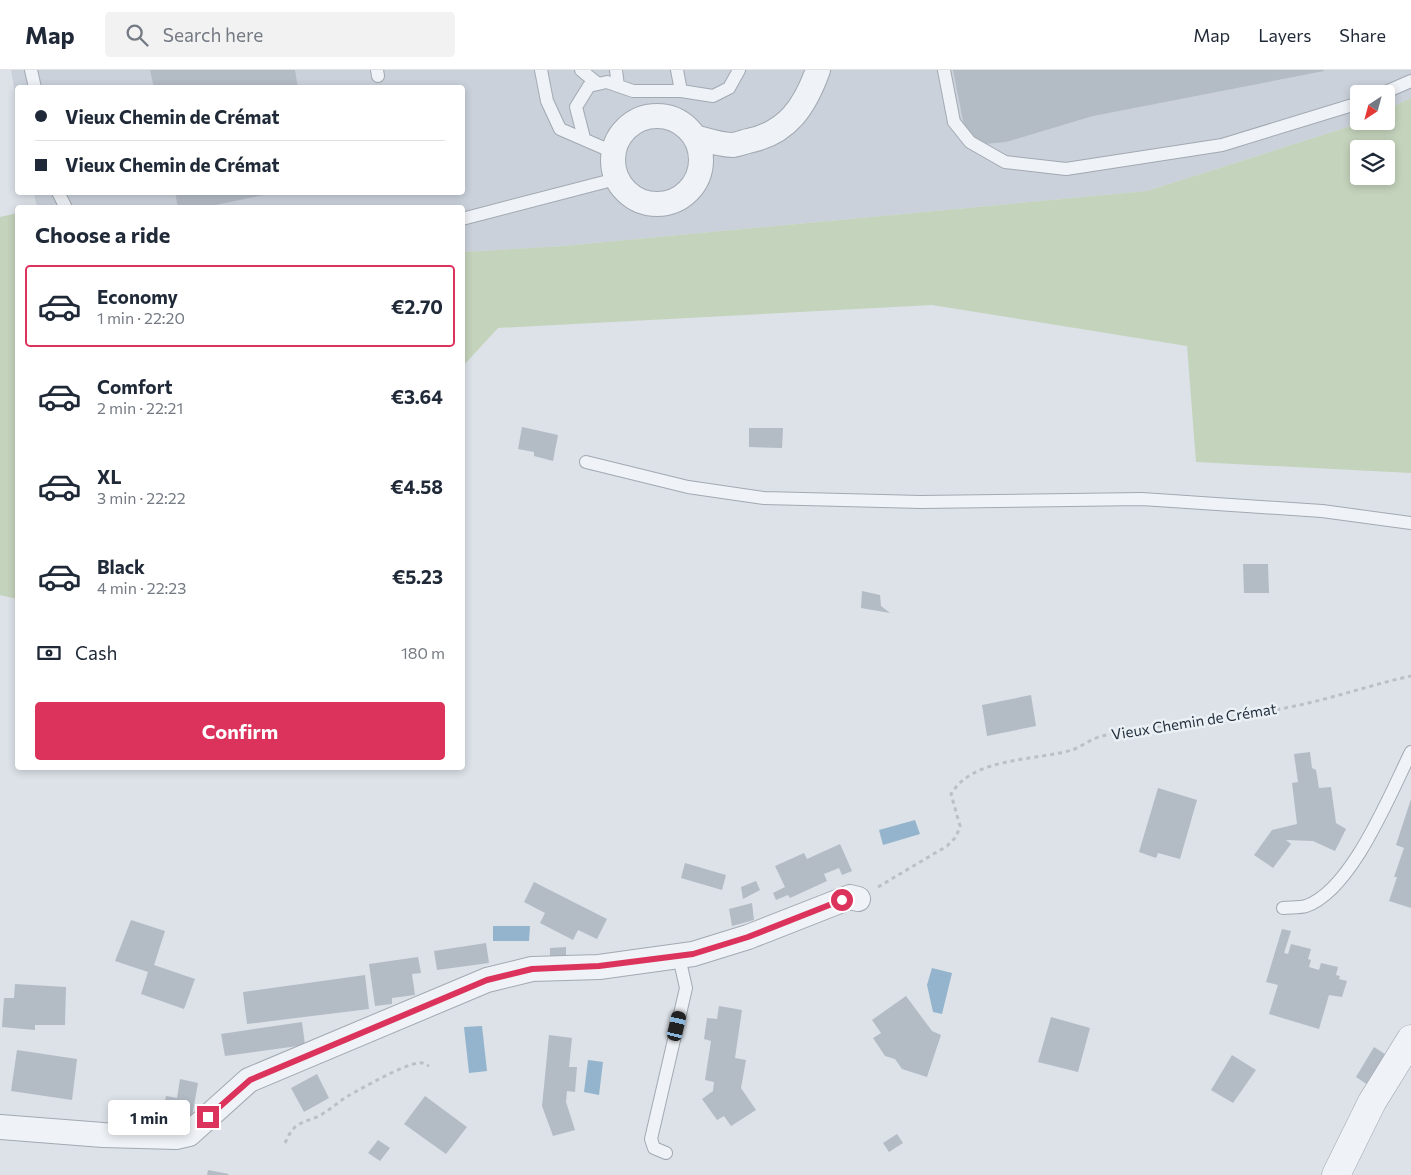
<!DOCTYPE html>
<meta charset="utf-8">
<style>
body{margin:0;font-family:Commissioner,sans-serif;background:#f2f2f3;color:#1f2937;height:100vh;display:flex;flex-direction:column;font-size:19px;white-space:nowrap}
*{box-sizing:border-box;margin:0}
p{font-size:16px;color:#747a83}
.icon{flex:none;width:28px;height:28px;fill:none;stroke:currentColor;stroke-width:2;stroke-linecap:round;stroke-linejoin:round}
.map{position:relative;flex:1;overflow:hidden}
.sheet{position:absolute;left:15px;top:135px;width:450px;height:565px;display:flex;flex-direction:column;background:#fff;border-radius:5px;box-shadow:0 2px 8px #0003}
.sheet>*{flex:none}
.banner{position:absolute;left:15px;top:15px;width:450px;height:110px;border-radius:5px;box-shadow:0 2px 8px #0003;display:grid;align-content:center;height:110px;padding:0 20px;background:#fff}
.needle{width:32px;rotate:216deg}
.buttons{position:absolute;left:1350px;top:15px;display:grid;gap:10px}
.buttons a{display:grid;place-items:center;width:45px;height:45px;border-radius:5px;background:#fff;box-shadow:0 2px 8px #0003;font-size:25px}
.end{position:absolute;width:22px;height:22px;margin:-11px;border:6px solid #db335b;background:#fff;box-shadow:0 0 0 2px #fff}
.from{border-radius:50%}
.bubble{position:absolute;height:35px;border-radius:5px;background:#fff;box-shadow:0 2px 8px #0003;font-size:16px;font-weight:700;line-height:35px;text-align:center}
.car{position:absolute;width:15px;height:30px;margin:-15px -8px;border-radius:6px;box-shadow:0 0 4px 1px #0007;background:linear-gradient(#222 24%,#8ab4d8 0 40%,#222 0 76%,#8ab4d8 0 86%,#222 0)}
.banner b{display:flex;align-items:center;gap:18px;height:48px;font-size:19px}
.banner b+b{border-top:1px solid #e0e1e3}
.banner i{width:12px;height:12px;background:#1f2937}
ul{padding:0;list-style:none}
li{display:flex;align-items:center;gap:15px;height:82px;margin:0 10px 8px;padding:0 10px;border:2px solid transparent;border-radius:5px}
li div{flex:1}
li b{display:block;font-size:19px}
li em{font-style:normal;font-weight:700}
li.on{border-color:#db335b}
li>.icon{width:45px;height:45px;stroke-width:1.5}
h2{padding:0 20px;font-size:22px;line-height:60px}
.pay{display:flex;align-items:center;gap:12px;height:55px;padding:0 20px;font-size:19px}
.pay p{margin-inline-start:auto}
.button{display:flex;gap:10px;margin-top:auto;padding:10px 20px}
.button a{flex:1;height:58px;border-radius:5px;background:#db335b;color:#fff;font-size:20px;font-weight:700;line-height:58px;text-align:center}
header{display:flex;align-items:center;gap:30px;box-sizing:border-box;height:70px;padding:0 25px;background:#fff;border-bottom:1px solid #e0e1e3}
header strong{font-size:24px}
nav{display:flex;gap:28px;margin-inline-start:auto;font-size:18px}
.search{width:350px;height:45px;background:#f2f2f3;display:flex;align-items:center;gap:12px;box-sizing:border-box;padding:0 18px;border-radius:5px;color:#747a83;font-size:19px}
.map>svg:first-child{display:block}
.built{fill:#cad1da}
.green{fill:#c4d3bc;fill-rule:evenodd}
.water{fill:#93b4cc}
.building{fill:#b3bbc5}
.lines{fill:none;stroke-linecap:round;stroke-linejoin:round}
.service-casing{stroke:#a1a9b2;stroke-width:14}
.minor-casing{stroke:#a1a9b2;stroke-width:26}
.tertiary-casing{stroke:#a1a9b2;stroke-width:29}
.path{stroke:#bac0c6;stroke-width:3;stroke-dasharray:4 4;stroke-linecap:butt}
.service{stroke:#eff2f6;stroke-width:12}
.minor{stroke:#eff2f6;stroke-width:24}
.tertiary{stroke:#eff2f6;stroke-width:28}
.route{stroke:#db335b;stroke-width:6}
.labels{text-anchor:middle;stroke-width:5;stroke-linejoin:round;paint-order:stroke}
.street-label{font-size:15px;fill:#24313f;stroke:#ebf0f5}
</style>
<header>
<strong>Map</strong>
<div class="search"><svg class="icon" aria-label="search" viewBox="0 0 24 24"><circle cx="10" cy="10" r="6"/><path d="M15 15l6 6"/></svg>Search here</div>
<nav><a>Map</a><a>Layers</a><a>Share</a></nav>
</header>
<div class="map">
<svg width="1411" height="1105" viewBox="0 0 1411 1105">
<rect width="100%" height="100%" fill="#dce2e8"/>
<path class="built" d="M11,0h1400v28l-25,12v-16h-27v27h2l-13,6 -201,64 -584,55 -100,6 -1,-44h-425l-3,-15 428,-1v-104h-444l-1,16z"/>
<path class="green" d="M1411,28v375l-215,-11 -9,-116 -255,-41 -434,23 -35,38v-114l100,-6 584,-55 201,-64 13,-6h25v-11zM1359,79h27v27h-27z
M17,143h1l-1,386 -17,-4v-378z"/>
<path class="water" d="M915,750l5,14 -37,11 -4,-15z
M493,856h37l-1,15h-36z
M932,898l20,5 -10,41 -9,-2 -6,-27z
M482,956l5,45 -18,2 -5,-46z
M588,990l15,2 -4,33 -15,-3z"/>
<path class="building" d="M150,0h145l3,18h-144z
M953,0h371v1l-231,45 -87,26 -21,2 -20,-13z
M175,122h98v1l-72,15h-23z
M522,357l36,8 -5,26 -19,-5v-4l-16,-3z
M749,358h34l-1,20 -33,-1z
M1243,494h25l1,29h-25z
M862,521l18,4 1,11 9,7 -29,-5z
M1031,625l5,31 -49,10 -5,-31z
M1310,682l2,16 4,2 3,18 12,-1 5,36 10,6 -11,22 -22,-10 -27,-1 5,4 -18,24 -19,-13 18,-25 25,-6 -5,-41 6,-1 -4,-28z
M1158,718l39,12 -17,59 -22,-6 -2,5 -17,-6z
M1411,729v109l-22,-7 8,-24h-3l10,-29 -8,-3z
M840,774l12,27 -10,4 -3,-7 -15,6 3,7 -37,17 -2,-3 -12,5 -3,-7 12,-6 -10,-21 29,-13 3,6z
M685,793l41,12 -4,15 -41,-12z
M756,811l4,9 -17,9 -2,-12z
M534,812l73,37 -10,20 -19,-9 -5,10 -33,-17 5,-10 -21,-11z
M752,833l2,17 -22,6 -3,-17z
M131,850l34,11 -11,34 41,14 -11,30 -43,-15 7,-22 -33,-11z
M1282,859l9,2 -7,22 4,1 3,-10 20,5 -3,10 3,1 -2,7 10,3 2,-7 17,4 -2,8 4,1 -1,3 8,2 -5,16 -13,-2 -10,34 -50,-15 9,-29 -12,-3z
M486,873l3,20 -52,7 -3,-19z
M566,877v9l-16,1v-9z
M418,887l3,16 -9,1 3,21 -23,3v6l-17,2 -6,-42z
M365,905l4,34 -122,15 -4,-32z
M15,914l51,3 -1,38h-30v5l-33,-3 2,-29h10z
M906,926l26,35 9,4 -14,42 -25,-8 -7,-10 -10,-3 -12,-18 8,-5 -9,-13z
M719,936l23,4 -7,48 11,2 -5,28 15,22 -25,16 -7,-10 -7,4 -15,-21 11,-8 1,-9 -9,-2 6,-39 -7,-2 3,-21 10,1z
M1051,947l39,11 -12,44 -40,-10z
M302,952l3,23 -80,11 -4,-22z
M549,965l23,3 -3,29h8l-2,25 -8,-1 -1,11 9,28 -22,6 -11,-30z
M1374,977l14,9 -20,29 -12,-8z
M17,980l60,9 -5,41 -61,-9z
M1232,985l24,15 -23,33 -22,-13z
M317,1004l12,24 -25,14 -13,-24z
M180,1009l18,4 -6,34 -30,-4 4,-17 11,2z
M425,1026l42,31 -21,27 -42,-30z
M897,1064l6,9 -14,9 -6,-9z
M378,1070l12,8 -10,13 -12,-8z
M208,1100l21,4 -1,1h-21z"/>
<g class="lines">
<defs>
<path id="service" d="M31,0l4,18
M377,0l1,6
M541,0l6,31 13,28 53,23
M581,0l17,14
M616,0l2,16
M677,0l4,21
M944,0l10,52 16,20 35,20 61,7 156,-24 137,-42
M1381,24l30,-13
M584,68l-8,-31 13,-21 18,-4 26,9h48l32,5 16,-8 10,-18
M58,122l8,16
M462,149l154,-40
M586,392l102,25 76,11 157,4 221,-3 180,12 89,12
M1283,838c7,-1 16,0 23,-2 46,-16 84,-112 105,-154
M666,1083l-12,-5 -3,-9 35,-151 -7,-31"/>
<path id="minor" d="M613 90a44 44 0 1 1 88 0a44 44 0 1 1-88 0Z
M695,67c11,3 26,8 38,8 5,-1 11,-3 15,-4 40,-8 57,-35 70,-71
M0,1057l103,8 73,2 13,-3 60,-54 238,-100 45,-11 67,-2 94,-13 55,-17 102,-40 8,2"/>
<path id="tertiary" d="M1336,1105l36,-73 39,-63"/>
</defs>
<use href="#service" class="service-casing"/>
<use href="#minor" class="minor-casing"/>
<use href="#tertiary" class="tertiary-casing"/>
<path class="path" d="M878,817l69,-41 9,-9 4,-11 -9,-32c22,-37 83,-33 121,-44 9,-3 17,-10 27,-13 41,-12 86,-12 128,-18 21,-2 42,-8 63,-12 41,-8 80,-22 121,-31
M285,1073c3,-6 5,-11 10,-16 8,-6 16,-7 24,-11 11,-6 19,-14 29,-20 14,-8 55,-31 70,-33 4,-1 7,1 11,3"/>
<use href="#service" class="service"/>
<use href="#minor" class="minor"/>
<use href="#tertiary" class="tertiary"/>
</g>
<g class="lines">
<path class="route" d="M208,1047l42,-37 237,-100 45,-11 67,-3 94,-12 55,-17 94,-37"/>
</g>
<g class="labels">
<g class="street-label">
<text transform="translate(1194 652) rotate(-9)" y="5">Vieux Chemin de Crémat</text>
</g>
</g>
</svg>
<div class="buttons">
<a><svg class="needle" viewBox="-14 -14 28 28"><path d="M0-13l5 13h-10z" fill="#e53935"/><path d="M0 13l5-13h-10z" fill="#747a83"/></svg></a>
<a><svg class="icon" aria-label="layers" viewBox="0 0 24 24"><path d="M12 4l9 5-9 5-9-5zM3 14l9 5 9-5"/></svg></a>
</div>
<i class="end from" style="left:842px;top:830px"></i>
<i class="end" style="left:208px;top:1047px"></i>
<div class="bubble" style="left:108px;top:1030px;width:82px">1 min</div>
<i class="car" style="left:677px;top:956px;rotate:13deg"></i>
<div class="banner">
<b><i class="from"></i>Vieux Chemin de Crémat</b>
<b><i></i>Vieux Chemin de Crémat</b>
</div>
<section class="sheet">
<h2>Choose a ride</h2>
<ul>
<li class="on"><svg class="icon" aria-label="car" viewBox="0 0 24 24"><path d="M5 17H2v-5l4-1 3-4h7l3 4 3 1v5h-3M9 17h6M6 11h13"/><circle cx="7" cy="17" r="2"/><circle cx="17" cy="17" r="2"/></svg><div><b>Economy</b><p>1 min · 22:20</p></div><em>€2.70</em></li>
<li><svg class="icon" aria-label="car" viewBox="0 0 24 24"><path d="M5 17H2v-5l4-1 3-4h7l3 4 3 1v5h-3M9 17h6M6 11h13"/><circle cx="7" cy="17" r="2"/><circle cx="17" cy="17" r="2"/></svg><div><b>Comfort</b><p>2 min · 22:21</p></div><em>€3.64</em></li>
<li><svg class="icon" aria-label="car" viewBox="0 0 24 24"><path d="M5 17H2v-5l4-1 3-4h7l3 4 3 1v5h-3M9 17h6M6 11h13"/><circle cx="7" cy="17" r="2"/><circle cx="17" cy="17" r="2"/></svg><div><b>XL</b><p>3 min · 22:22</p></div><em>€4.58</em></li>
<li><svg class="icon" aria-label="car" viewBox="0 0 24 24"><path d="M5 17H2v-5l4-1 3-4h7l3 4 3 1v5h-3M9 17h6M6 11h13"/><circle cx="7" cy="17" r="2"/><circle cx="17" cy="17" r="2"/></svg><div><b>Black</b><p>4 min · 22:23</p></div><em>€5.23</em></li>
</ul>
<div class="pay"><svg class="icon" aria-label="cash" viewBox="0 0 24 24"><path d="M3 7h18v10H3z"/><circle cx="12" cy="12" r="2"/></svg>Cash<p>180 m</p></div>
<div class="button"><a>Confirm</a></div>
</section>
</div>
